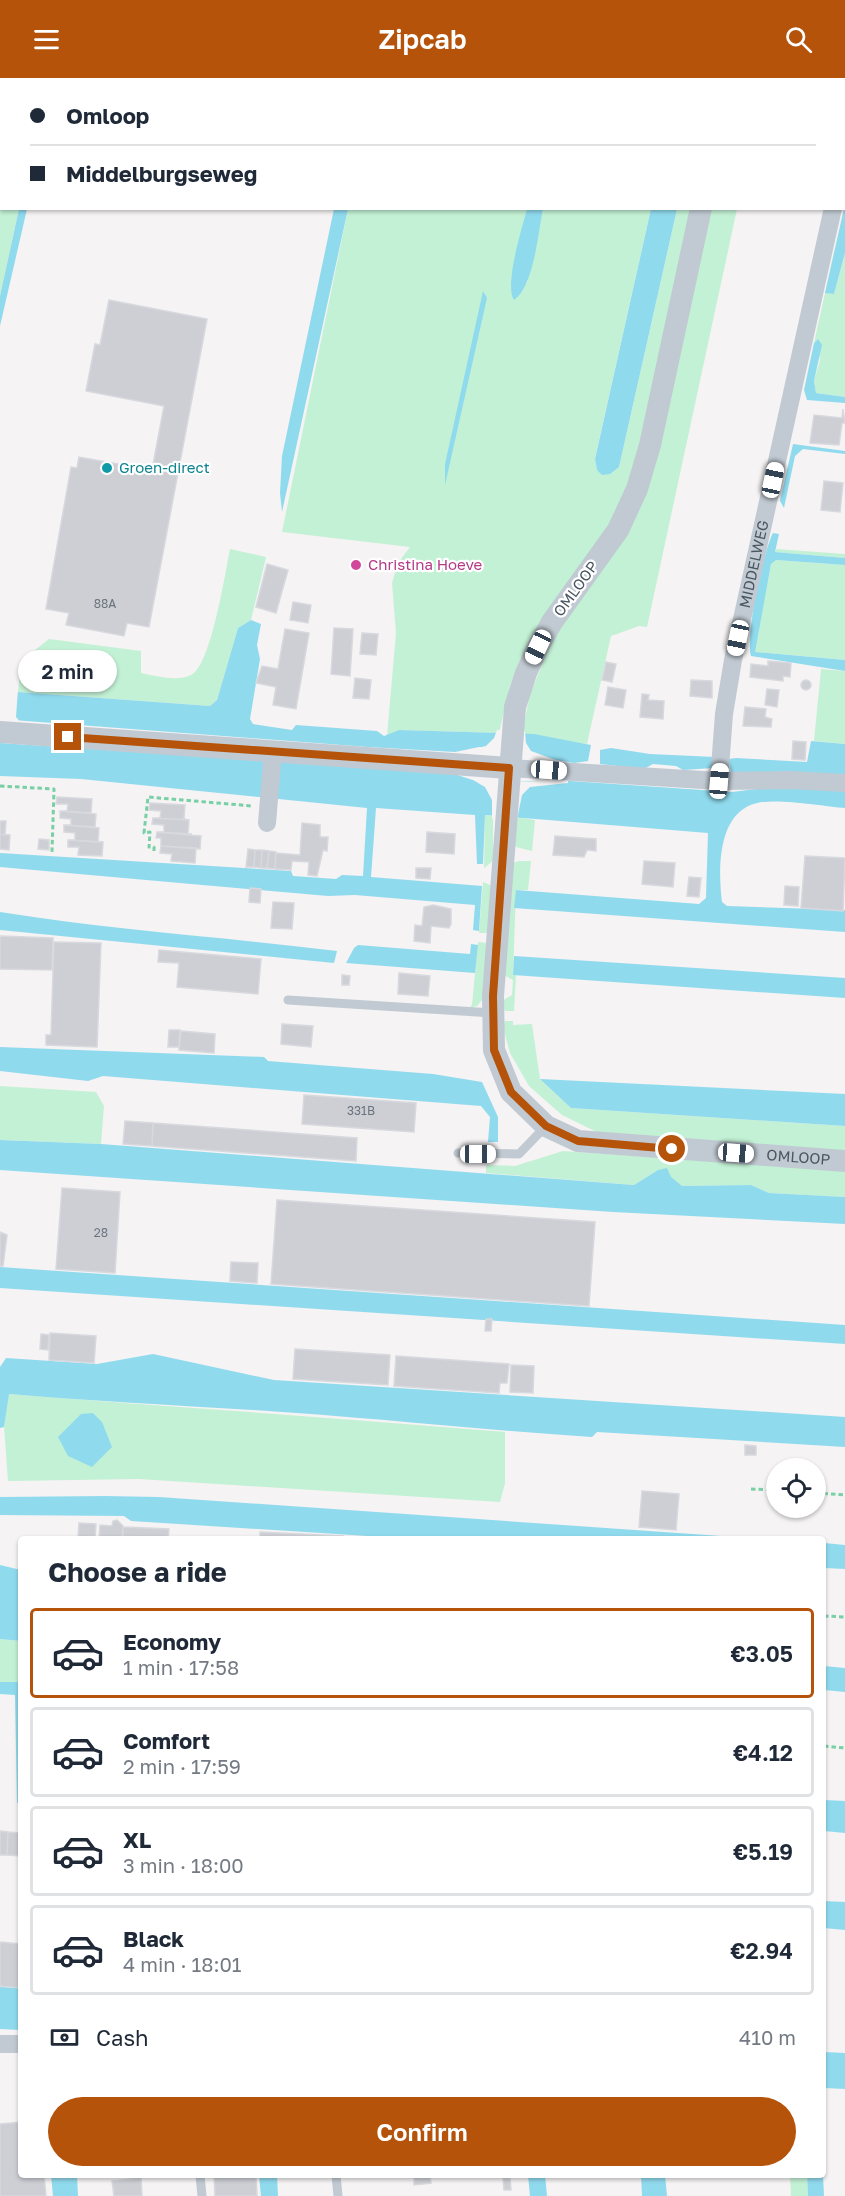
<!DOCTYPE html>
<meta charset="utf-8">
<style>
body{margin:0;font-family:"Golos Text",sans-serif;background:#f6f6f7;color:#1f2937;height:100vh;display:flex;flex-direction:column;font-size:22px;white-space:nowrap}
*{box-sizing:border-box;margin:0}
p{font-size:20px;color:#747a83}
.icon{flex:none;width:33px;height:33px;fill:none;stroke:currentColor;stroke-width:2;stroke-linecap:round;stroke-linejoin:round}
.map{position:relative;flex:1;overflow:hidden}
.drawer{position:absolute;left:18px;top:1458px;width:808px;height:642px;display:flex;flex-direction:column;background:#fff;border-radius:6px;box-shadow:0 2px 4px #0004}
.drawer>*{flex:none}
.guide{position:absolute;left:0px;top:0px;width:846px;height:132px;box-shadow:0 2px 4px #0004;display:grid;align-content:center;height:132px;padding:0 30px;background:#fff}
.tools{position:absolute;left:766px;top:1380px;display:grid;gap:12px}
.tools a{display:grid;place-items:center;width:60px;height:60px;border-radius:50%;background:#fff;box-shadow:0 2px 4px #0004;font-size:30px}
.end{position:absolute;width:27px;height:27px;margin:-14px;border:8px solid #b45309;background:#fff;box-shadow:0 0 0 3px #fff}
.from{border-radius:50%}
.bubble{position:absolute;height:42px;border-radius:21px;background:#fff;box-shadow:0 2px 4px #0004;font-size:20px;font-weight:600;line-height:42px;text-align:center}
.car{position:absolute;width:18px;height:36px;margin:-18px -9px;border-radius:8px;box-shadow:0 0 4px 2px #0007;background:linear-gradient(#fff 24%,#345 0 40%,#fff 0 76%,#345 0 86%,#fff 0)}
.guide b{display:flex;align-items:center;gap:21px;height:57px;font-size:22px}
.guide b+b{border-top:2px solid #e0e1e3}
.guide i{width:15px;height:15px;background:#1f2937}
ul{padding:0;list-style:none}
li{display:flex;align-items:center;gap:18px;height:90px;margin:0 12px 9px;padding:0 18px;border:3px solid #e0e1e3;border-radius:6px}
li div{flex:1}
li b{display:block;font-size:22px}
li em{font-style:normal;font-weight:600}
li.selected{border-color:#b45309}
li>.icon{width:54px;height:54px;stroke-width:1.5}
h2{padding:0 30px;font-size:27px;line-height:72px}
.pay{display:flex;align-items:center;gap:15px;height:66px;padding:0 30px;font-size:22px}
.pay p{margin-inline-start:auto}
.primary-button{display:flex;gap:12px;margin-top:auto;padding:12px 30px}
.primary-button a{flex:1;height:69px;border-radius:36px;background:#b45309;color:#fff;font-size:24px;font-weight:600;line-height:69px;text-align:center}
header{display:flex;justify-content:space-between;align-items:center;height:78px;padding:0 30px;background:#b45309;color:#fff;font-size:27px;font-weight:600}
.map>svg:first-child{display:block}
.green{fill:#c3f1d5}
.water{fill:#90daee}
.pier{fill:#f5f3f3}
.building{fill:#cdcfd5;stroke:#d7d9de;stroke-width:1.5}
.lines{fill:none;stroke-linecap:round;stroke-linejoin:round}
.path{stroke:#7ad0a6;stroke-width:3;stroke-dasharray:4.5 3;stroke-linecap:butt}
.service{stroke:#c1cad2;stroke-width:9}
.minor{stroke:#c1cad2;stroke-width:18}
.tertiary{stroke:#c1cad2;stroke-width:22}
.route{stroke:#b45309;stroke-width:8}
.culture-dot{fill:#0f9aa8;stroke:#fff;stroke-width:2}
.hotel-dot{fill:#d1479c;stroke:#fff;stroke-width:2}
.labels{text-anchor:middle;stroke-width:4.5;stroke-linejoin:round;paint-order:stroke}
.number-label{font-size:12px;fill:#6b747e}
.culture-label{font-size:15px;fill:#0d838f;stroke:#fff;text-anchor:start}
.street-label{font-size:15px;fill:#4a5661;stroke:#fff}
.hotel-label{font-size:15px;fill:#b23c85;stroke:#fff;text-anchor:start}
</style>
<header><svg class="icon" aria-label="menu" viewBox="0 0 24 24"><path d="M4 6h16M4 12h16M4 18h16"/></svg>Zipcab<svg class="icon" aria-label="search" viewBox="0 0 24 24"><circle cx="10" cy="10" r="6"/><path d="M15 15l6 6"/></svg></header>
<div class="map">
<svg width="845" height="2118" viewBox="0 0 845 2118">
<rect width="100%" height="100%" fill="#f5f3f3"/>
<path class="green" d="M0,0h48l-46,2v128l17,1 -19,87z
M348,131h179l-16,72 16,2 16,-74h108l-56,249 2,12 22,-3 58,-258h18l-51,230 -23,68 -103,157 -8,22 -11,47 -100,-3 -12,6 9,-103 -4,-50 6,-20 12,-16 -128,-15z
M711,131h26l-90,418 -8,-1 -28,10 -24,108 -65,-10 8,-40 24,-58 57,-80z
M839,152l-13,62 8,2 11,-41v144l-29,-4 -2,-12 6,-21 -2,-21 -4,4z
M230,471l36,8 -15,63 -13,8 -21,72 -7,6 -192,-14 3,-31 28,-22 92,12v22c15,3 36,9 50,2 20,-9 34,-101 39,-126z
M776,471l69,5v4l-70,-6z
M776,482l69,5v95l-90,-8v-11l16,-77z
M821,591l24,2v73l-31,-3z
M485,737l8,1v45l-9,7z
M517,739l18,3 -3,31 -16,-4 -4,-7z
M519,783h12l-3,29h-12l-3,85h3l-2,36h-9l-3,-10 10,-6 1,-15 -11,-6 11,-111z
M483,804l9,4 -3,47h-10z
M478,864l10,1 -6,57 -5,6 -8,2 3,-3z
M505,943h8v4l19,-1 8,55 31,29 274,18v27l-240,-17 -43,-21 -33,-29 -19,-33 -7,-26z
M0,1008l96,6 8,14 -3,38 -101,-4z
M563,1073l282,20v26l-76,-4 -18,-8 -69,1 -24,-16 -24,15 -148,-12v-8l29,1z
M8,1316c166,13 332,24 497,38v51l-5,19 -361,-23 -131,2 -4,-54z
M0,1561l21,2v41h-21z
M790,2097h17l1,21h-17z"/>
<path class="water" d="M845,126v49l-11,41 -9,-1z
M19,131h8l-27,117v-30z
M334,131h14l-66,303 -2,-19 2,-37z
M527,131h16c-5,24 -9,77 -29,91 -10,-15 8,-72 13,-91z
M651,131h26l-58,258 -9,7 -8,1 -5,-5 -2,-11z
M483,213l4,7 -42,187v-21z
M818,261l4,6 -8,36 2,12 29,4v6l-38,-3 -3,-10 10,-47z
M793,366l52,7v3l-42,-5 -8,7 -11,52 -4,-7z
M773,455l6,1 -4,18 70,6v7l-69,-5 -5,4 -16,88 90,8v11l-94,-15c-6,-20 12,-104 22,-123z
M251,542l10,4 -4,21 3,14 -10,60 3,5 39,6 4,-5 81,6 7,5 15,-6 135,4 57,11 -3,16 -14,2 -95,-16 -24,5 -87,-5 -368,-28 18,-27 192,14 7,-6 21,-72z
M811,663l34,3v33l-114,-5 -3,-13 8,-1 71,4z
M0,665l455,30 24,9 91,-1 162,11 24,-3 89,-1v20c-22,-2 -68,-10 -88,-5 -40,9 -39,67 -35,99l5,4 118,4v22l-331,-24 2,-18 183,14 7,-6 2,-65 -223,-18 -2,49h-6l-2,-49 -99,-7 -5,69 111,9 -3,45 -6,-1 2,-25 -120,-10 -27,1 -328,-29v-14l291,18 2,5 43,3 6,-4 21,1 4,-68 -286,-29 -81,-3z
M611,670l39,6 65,3 -2,11 -30,2 -7,-4 -23,-2 -9,5 -44,-5v-14z
M0,834c112,18 224,25 337,39l-3,12 -334,-33z
M471,866l7,1 -3,28 -129,-10 8,-15 4,-3 112,9z
M514,878l331,22v20l-332,-23z
M0,969l264,10 4,4 165,13 49,8 16,35v25h-10l2,-25 -9,-11 -378,-30 -15,5 -88,-10z
M540,1001l305,15v32l-274,-18z
M0,1062l101,4 533,41 24,-15 9,-2 4,9 11,9 69,-1 18,8 76,4v27l-232,-12 -613,-42z
M0,1189l845,58v19l-845,-56z
M153,1276l121,26 571,37v30l-248,-15 -5,5c-113,-7 -226,-20 -339,-27 -81,-5 -163,-9 -244,-16l-5,33 -4,1v-61l6,-9 91,6z
M93,1335l9,9 10,25 -20,20 -24,-11 -10,-19 23,-23z
M105,1418l54,1 606,42h-350l-284,-18 -7,-5 -124,-1v-18z
M824,1465l21,2v24l-21,-1z
M0,1487l21,5v71l-21,-2z
M824,1588l21,2v24l-21,-2z
M0,1604h21v119l-4,2 -2,-108 -15,-1z
M824,1722l21,1v32l-21,-2z
M824,1823l21,1v28l-21,-2z
M0,1909l21,1v42l-21,-1z
M824,1974l21,1v36l-21,-1z
M51,2097h26l1,21h-25z
M259,2097h18l1,21h-17z
M528,2097h17l2,21h-17z
M641,2097h24l2,21h-25z
M807,2097h16l1,21h-16z"/>
<path class="pier" d="M0,609l18,2 -2,28 6,7 -22,-2z
M497,652l28,1 1,12 5,8 38,14 -90,-15 -28,4 35,-8 8,-8z
M455,693l25,8 49,3 39,-4v5l-38,4 -8,8 -5,25 -25,-1v-19l-7,-13 -12,-7 -22,-7z"/>
<path class="building" d="M109,222l98,19 -58,308 -22,-4 -3,13 -58,-11 3,-12 -23,-4 25,-142 6,1 2,-11 73,13 12,-64 -78,-15 9,-47 5,1z
M843,331l2,14h-3l-3,22 -29,-2 4,-28 28,3z
M824,403l19,2 -3,29 -19,-2z
M267,486l21,6 -12,43 -20,-6z
M293,524l18,3 -3,18 -18,-3z
M334,550l19,1 -3,47 -19,-2z
M285,551l24,4 -13,76 -23,-4 3,-18 -20,-4 6,-17 16,3z
M362,555l16,1 -2,21 -16,-1z
M768,583l23,2 -1,14 -7,-1v5l-33,-4 1,-13 17,2z
M606,584l10,2 -4,18 -10,-2z
M355,600l16,2 -2,19 -16,-1z
M691,602l21,1v17l-22,-2z
M801 607a5 5 0 1 1 10 0a5 5 0 1 1-10 0Z
M608,609l18,3 -3,18 -18,-3z
M767,611l12,1 -2,17 -12,-2z
M642,616l7,1 -1,5 16,1 -1,18 -23,-2z
M745,629l21,2 -1,8 7,2 -1,8 -28,-1z
M793,663l13,1 -1,18 -13,-1z
M57,719l35,2 -1,14 -31,-2h7l1,-7h-12z
M150,725l35,2 -1,14 5,1 -36,-2h7l1,-7 -12,-1z
M60,733l36,3 -1,13 -31,-2h7v-6l-11,-1z
M153,740l36,2 -1,14h4l-35,-2h7v-7l-12,-1z
M0,743h6l-1,14h5l-10,-1z
M302,745l18,2v12h8l-1,14 -4,-1 -6,26 -9,-1 1,-13 -17,-1 -1,9 -16,-1 1,-16 24,2z
M64,747l35,3 -1,14 -30,-2h7v-7l-11,-1z
M157,754l44,4 -1,13 -39,-3v-8h-5z
M427,754l28,2 -1,20 -28,-2z
M0,756l10,1 -1,15 -9,-1z
M555,758l41,3v12l-9,-1 -3,7 -31,-2z
M39,761l10,1v10l-11,-1z
M68,762l35,2 -1,14 -24,-1 1,-8h-11z
M161,768l35,2 -1,15 -24,-2 1,-7 -12,-1z
M248,771l7,1 -1,17h-8z
M255,772h7l-1,18 -7,-1z
M262,772l7,1 -2,17h-6z
M269,773l7,1 -1,17 -8,-1z
M805,778l40,2 -2,53 -42,-3z
M644,783l31,2 -2,24 -31,-3z
M416,790h15l-1,11 -14,-1z
M689,799l12,1 -2,19 -12,-1z
M785,808l14,1 -1,19 -14,-1z
M250,810l11,1 -1,14 -11,-1z
M273,824l21,1 -2,26 -21,-1z
M433,827l18,4v15l-2,4 -18,-2 -1,17 -16,-2 1,-16 7,1 2,-19z
M0,858l53,2 -1,32 -52,-1z
M54,864l47,1 -4,104 -51,-2v-10h5z
M159,872l102,9 -3,35 -81,-7 2,-24 -21,-1z
M399,895l31,3 -2,20 -30,-2z
M342,897l8,1 -1,9h-7z
M282,946l31,2 -2,21 -30,-3z
M169,952h11l-1,17h-11z
M181,953l34,3 -1,19 -35,-3z
M304,1017l112,8 -2,29 -112,-8z
M125,1043l28,2 -1,23 -29,-2z
M153,1045l204,15 -1,23 -204,-15z
M62,1110l58,4 -5,81 -59,-4z
M277,1122l318,22 -6,84 -318,-22z
M0,1154l7,3 -4,31h-3z
M231,1184l27,1 -1,20 -27,-2z
M486,1241h6l-1,12h-6z
M50,1255l46,3 -2,27 -45,-3z
M41,1256l8,1 -1,15 -8,-1z
M295,1271l95,6 -2,30 -95,-6z
M396,1278l113,8 -2,19h-7l-1,10 -105,-7z
M511,1287l23,1 -1,27 -23,-1z
M745,1367l11,1v9h-11z
M642,1413l37,3 -3,36 -37,-3z
M117,1442l6,6 -1,13h-23l1,-14 12,1 1,-5z
M79,1445l17,1 -1,15h-17z
M123,1449l46,2 -1,10h-45z
M260,1454l83,4v3h-83z
M0,1753l8,1 -1,23h-7z
M8,1754l13,1v23l-14,-1z
M0,1864l21,2v44l-21,-2z
M21,2044v53h23l2,21h-46v-72z
M214,2097h42l1,21h-42z
M414,2097h16l1,8 -17,2z
M141,2100l1,18h-28l-2,-15z
M503,2100h7l1,12h-7z"/>
<g class="lines">
<path class="path" d="M0,708l54,3 -2,63
M154,773v-4h-5l1,-15 -6,1 4,-36 104,9
M751,1411l26,1
M816,1415l29,2
M824,1538l21,1
M824,1668l21,2"/>
<path class="service" d="M288,922l205,13
M458,1075l61,1 27,-28
M200,2097l2,21
M336,2097l2,21"/>
<g class="minor">
<path d="M844,78l1,-2"/>
<path d="M509,690l210,13 72,-1 54,3"/>
<path id="s1" d="M719,703l5,-67 9,-54 100,-452"/>
<path d="M267,745l6,-72"/>
<path d="M0,1966h21"/>
</g>
<g class="tertiary">
<path d="M730,2v-2"/>
<path id="s2" d="M701,130l-51,237 -13,44 -19,41 -66,92 -14,25 -12,26 -11,34 -22,289 1,54 17,42 35,34 32,15 267,20"/>
<path d="M0,654l509,36"/>
</g>
</g>
<g class="lines">
<path class="route" d="M68,659l441,31 -16,228 1,54 17,42 35,34 32,15 94,8"/>
</g>
<circle class="culture-dot" cx="107" cy="390" r="6"/>
<circle class="hotel-dot" cx="356" cy="487" r="6"/>
<g class="labels">
<g class="number-label">
<text x="105" y="530">88A</text>
<text x="361" y="1037">331B</text>
<text x="101" y="1159">28</text>
</g>
<g class="culture-label">
<text x="119" y="395">Groen-direct</text>
</g>
<g class="street-label">
<text dy="5" stroke="none"><textPath href="#s1" startOffset="220">MIDDELWEG</textPath></text>
<text transform="translate(576 511) rotate(-54)" y="5">OMLOOP</text>
<text dy="5" stroke="none"><textPath href="#s2" startOffset="1234">OMLOOP</textPath></text>
</g>
<g class="hotel-label">
<text x="368" y="492">Christina Hoeve</text>
</g>
</g>
</svg>
<div class="tools">
<a><svg class="icon" aria-label="locate" viewBox="0 0 24 24"><circle cx="12" cy="12" r="6"/><path d="M12 2v4M12 18v4M2 12h4M18 12h4"/></svg></a>
</div>
<i class="end from" style="left:672px;top:1071px"></i>
<i class="end" style="left:68px;top:659px"></i>
<div class="bubble" style="left:18px;top:572px;width:99px">2 min</div>
<i class="car" style="left:773px;top:402px;rotate:12deg"></i>
<i class="car" style="left:738px;top:560px;rotate:192deg"></i>
<i class="car" style="left:538px;top:569px;rotate:205deg"></i>
<i class="car" style="left:549px;top:692px;rotate:94deg"></i>
<i class="car" style="left:719px;top:703px;rotate:5deg"></i>
<i class="car" style="left:736px;top:1075px;rotate:94deg"></i>
<i class="car" style="left:478px;top:1076px;rotate:90deg"></i>
<div class="guide">
<b><i class="from"></i>Omloop</b>
<b><i></i>Middelburgseweg</b>
</div>
<section class="drawer">
<h2>Choose a ride</h2>
<ul>
<li class="selected"><svg class="icon" aria-label="car" viewBox="0 0 24 24"><path d="M5 17H2v-5l4-1 3-4h7l3 4 3 1v5h-3M9 17h6M6 11h13"/><circle cx="7" cy="17" r="2"/><circle cx="17" cy="17" r="2"/></svg><div><b>Economy</b><p>1 min · 17:58</p></div><em>€3.05</em></li>
<li><svg class="icon" aria-label="car" viewBox="0 0 24 24"><path d="M5 17H2v-5l4-1 3-4h7l3 4 3 1v5h-3M9 17h6M6 11h13"/><circle cx="7" cy="17" r="2"/><circle cx="17" cy="17" r="2"/></svg><div><b>Comfort</b><p>2 min · 17:59</p></div><em>€4.12</em></li>
<li><svg class="icon" aria-label="car" viewBox="0 0 24 24"><path d="M5 17H2v-5l4-1 3-4h7l3 4 3 1v5h-3M9 17h6M6 11h13"/><circle cx="7" cy="17" r="2"/><circle cx="17" cy="17" r="2"/></svg><div><b>XL</b><p>3 min · 18:00</p></div><em>€5.19</em></li>
<li><svg class="icon" aria-label="car" viewBox="0 0 24 24"><path d="M5 17H2v-5l4-1 3-4h7l3 4 3 1v5h-3M9 17h6M6 11h13"/><circle cx="7" cy="17" r="2"/><circle cx="17" cy="17" r="2"/></svg><div><b>Black</b><p>4 min · 18:01</p></div><em>€2.94</em></li>
</ul>
<div class="pay"><svg class="icon" aria-label="cash" viewBox="0 0 24 24"><path d="M3 7h18v10H3z"/><circle cx="12" cy="12" r="2"/></svg>Cash<p>410 m</p></div>
<div class="primary-button"><a>Confirm</a></div>
</section>
</div>
